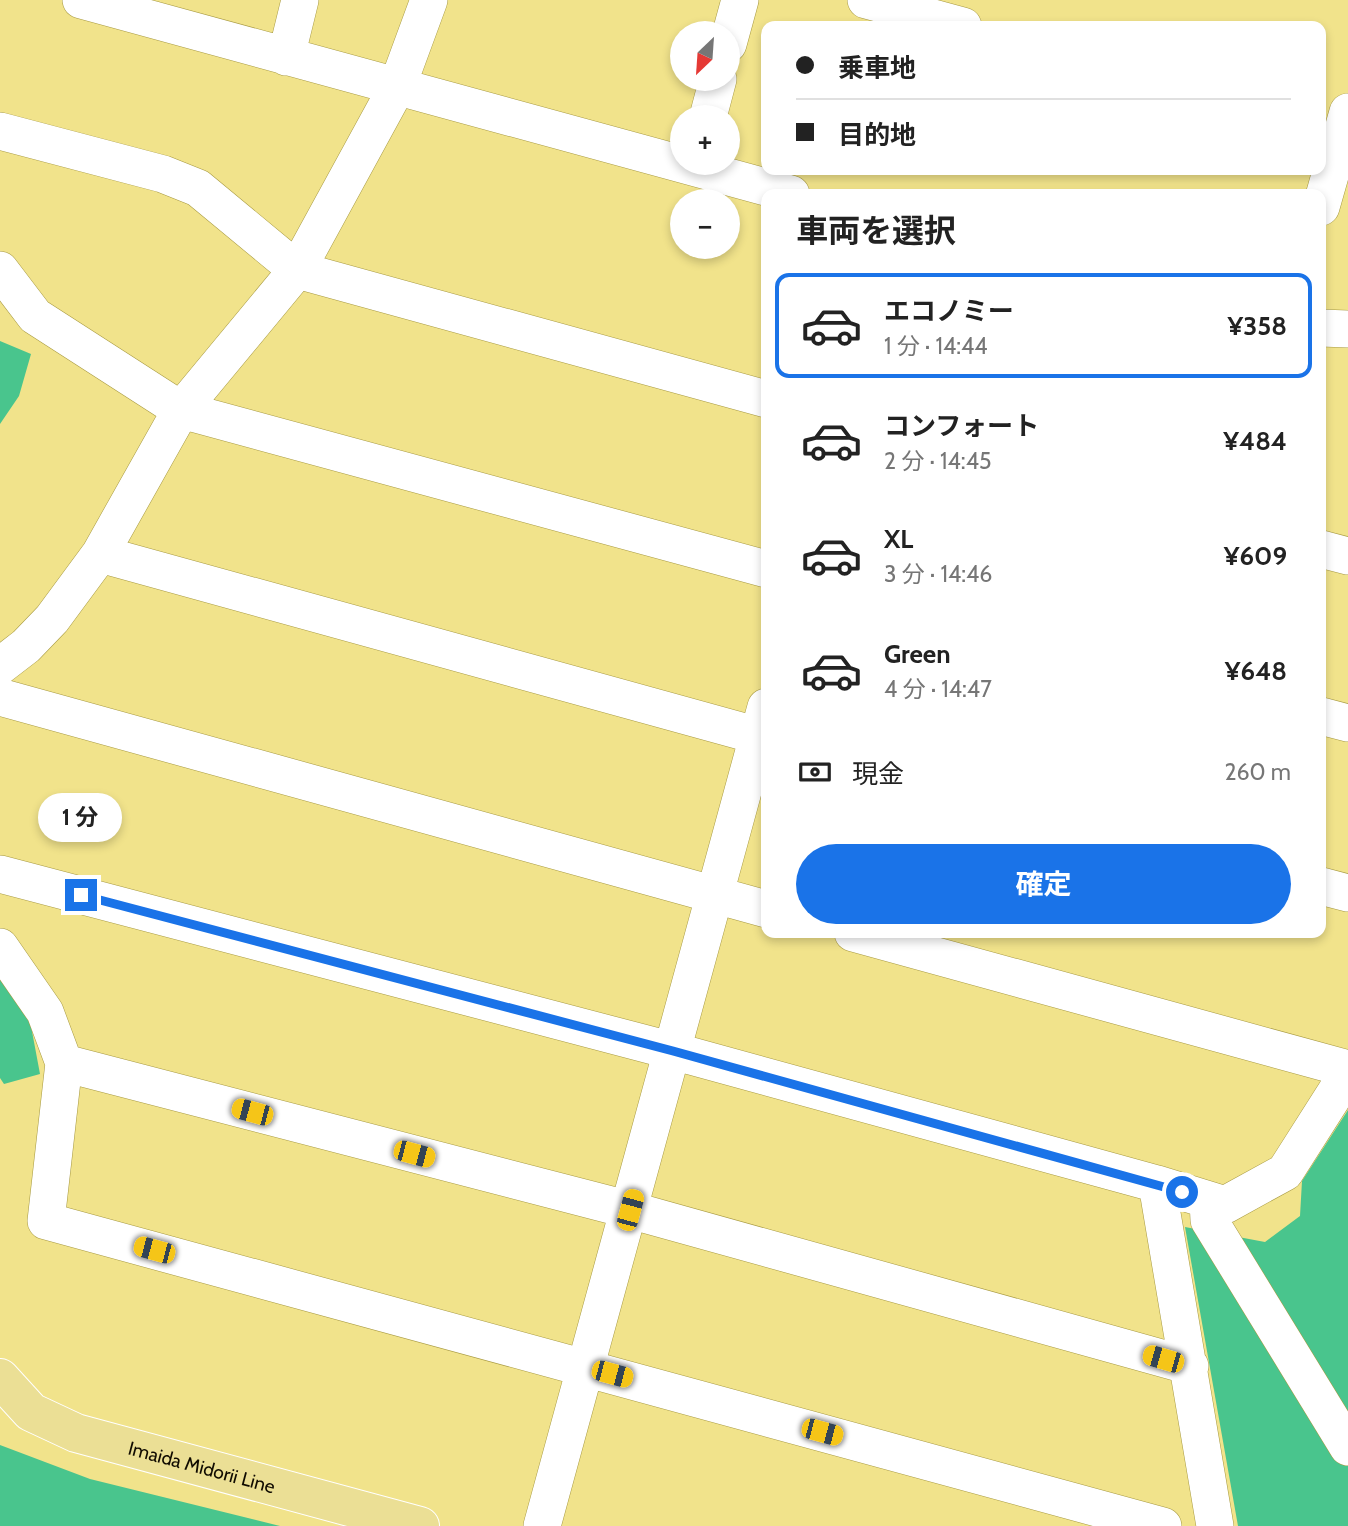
<!DOCTYPE html>
<html lang="ja">
<meta charset="utf-8">
<style>
body{margin:0;font-family:Cabin,"Noto Sans JP",sans-serif;background:#f6f6f6;color:#222;height:100vh;display:flex;flex-direction:column;font-size:26px;white-space:nowrap}
*{box-sizing:border-box;margin:0}
p{font-size:23px;color:#767676}
.icon{flex:none;width:38px;height:38px;fill:none;stroke:currentColor;stroke-width:2;stroke-linecap:round;stroke-linejoin:round}
.map{position:relative;flex:1;overflow:hidden}
.sheet{position:absolute;left:761px;top:189px;width:565px;height:749px;display:flex;flex-direction:column;background:#fff;border-radius:14px;box-shadow:0 4px 10px #0003}
.sheet>*{flex:none}
.guide{position:absolute;left:761px;top:21px;width:565px;height:154px;border-radius:14px;box-shadow:0 4px 10px #0003;display:grid;align-content:center;height:154px;padding:0 35px;background:#fff}
.needle{width:46px;rotate:205deg}
.tools{position:absolute;left:670px;top:21px;display:grid;gap:14px}
.tools a{display:grid;place-items:center;width:70px;height:70px;border-radius:50%;background:#fff;box-shadow:0 4px 10px #0003;font-size:35px}
.end{position:absolute;width:32px;height:32px;margin:-16px;border:9px solid #1a73e8;background:#fff;box-shadow:0 0 0 4px #fff}
.from{border-radius:50%}
.bubble{position:absolute;height:49px;border-radius:24px;background:#fff;box-shadow:0 4px 10px #0003;font-size:23px;font-weight:700;line-height:49px;text-align:center}
.car{position:absolute;width:21px;height:42px;margin:-21px -10px;border-radius:9px;box-shadow:0 0 5px 2px #0007;background:linear-gradient(#f5c518 24%,#345 0 40%,#f5c518 0 76%,#345 0 86%,#f5c518 0)}
.guide b{display:flex;align-items:center;gap:24px;height:66px;font-size:26px}
.guide b+b{border-top:2px solid #e0e0e0}
.guide i{width:18px;height:18px;background:#222}
ul{padding:0;list-style:none}
li{display:flex;align-items:center;gap:21px;height:105px;margin:0 14px 10px;padding:0 21px;border:4px solid transparent;border-radius:14px}
li div{flex:1}
li b{display:block;font-size:26px}
li em{font-style:normal;font-weight:700}
li.active{border-color:#1a73e8}
li>.icon{width:63px;height:63px;stroke-width:1.5}
h2{padding:0 35px;font-size:32px;line-height:84px}
.pay{display:flex;align-items:center;gap:18px;height:77px;padding:0 35px;font-size:26px}
.pay p{margin-inline-start:auto}
.button{display:flex;gap:14px;margin-top:auto;padding:14px 35px}
.button a{flex:1;height:80px;border-radius:42px;background:#1a73e8;color:#fff;font-size:28px;font-weight:700;line-height:80px;text-align:center}
.map>svg:first-child{display:block}
.forest{fill:#49c58d}
.lines{fill:none;stroke-linecap:round;stroke-linejoin:round}
.minor-casing{stroke:#a89a42;stroke-width:38}
.major-casing{stroke:#fff;stroke-width:40}
.minor{stroke:#fff;stroke-width:37}
.major{stroke:#ebdf95;stroke-width:38}
.route{stroke:#1a73e8;stroke-width:9}
.labels{text-anchor:middle;stroke-width:7;stroke-linejoin:round;paint-order:stroke}
.street-label{font-size:19px;fill:#100b00;stroke:#fef098}
</style>
<div class="map">
<svg width="1348" height="1526" viewBox="0 0 1348 1526">
<rect width="100%" height="100%" fill="#f1e38b"/>
<path class="forest" d="M0,341l31,13 -12,42 -19,28z
M0,974l28,36 12,64 -36,10 -4,-6z
M1348,1110v416h-110l-53,-299 80,15 35,-26 2,-35z
M0,1445l90,34 190,47h-280z"/>
<g class="lines">
<defs>
<path id="minor" d="M81,0l710,194
M866,0l97,26
M728,44l12,-44
M286,57l14,-57
M708,117l10,-38
M0,131l163,43 35,14 99,82 469,129
M1321,207l27,-95
M0,270l35,46 146,94 585,159
M1321,328l27,1
M1321,549l27,7
M100,554l666,184
M0,666l26,-20 26,-27 48,-65 81,-144 116,-140 100,-183 32,-87
M0,697l766,212
M1321,716l27,7
M0,874l673,177 484,133
M1321,886l27,7
M853,933l495,136
M0,947l45,65 19,51 -18,158 1117,305
M64,1063l566,147 560,156
M1208,1200l1,20 139,227
M542,1526l224,-819
M1215,1526l-58,-342 68,21 60,-33 63,-99"/>
<g id="major">
<path id="s1" d="M0,1378l31,34 45,21 344,93"/>
</g>
</defs>
<use href="#minor" class="minor-casing"/>
<use href="#major" class="major-casing"/>
<use href="#minor" class="minor"/>
<use href="#major" class="major"/>
</g>
<g class="lines">
<path class="route" d="M81,895l592,156 509,141"/>
</g>
<g class="labels">
<g class="street-label">
<text dy="7" stroke="none"><textPath href="#s1" startOffset="226">Imaida Midorii Line</textPath></text>
</g>
</g>
</svg>
<div class="tools">
<a><svg class="needle" viewBox="-14 -14 28 28"><path d="M0-13l5 13h-10z" fill="#e53935"/><path d="M0 13l5-13h-10z" fill="#767676"/></svg></a>
<a>+</a>
<a>−</a>
</div>
<i class="end from" style="left:1182px;top:1192px"></i>
<i class="end" style="left:81px;top:895px"></i>
<div class="bubble" style="left:38px;top:793px;width:84px">1 分</div>
<i class="car" style="left:252px;top:1112px;rotate:285deg"></i>
<i class="car" style="left:414px;top:1154px;rotate:105deg"></i>
<i class="car" style="left:630px;top:1210px;rotate:15deg"></i>
<i class="car" style="left:154px;top:1250px;rotate:285deg"></i>
<i class="car" style="left:1163px;top:1359px;rotate:286deg"></i>
<i class="car" style="left:612px;top:1374px;rotate:105deg"></i>
<i class="car" style="left:822px;top:1432px;rotate:105deg"></i>
<div class="guide">
<b><i class="from"></i>乗車地</b>
<b><i></i>目的地</b>
</div>
<section class="sheet">
<h2>車両を選択</h2>
<ul>
<li class="active"><svg class="icon" aria-label="car" viewBox="0 0 24 24"><path d="M5 17H2v-5l4-1 3-4h7l3 4 3 1v5h-3M9 17h6M6 11h13"/><circle cx="7" cy="17" r="2"/><circle cx="17" cy="17" r="2"/></svg><div><b>エコノミー</b><p>1 分 · 14:44</p></div><em>¥358</em></li>
<li><svg class="icon" aria-label="car" viewBox="0 0 24 24"><path d="M5 17H2v-5l4-1 3-4h7l3 4 3 1v5h-3M9 17h6M6 11h13"/><circle cx="7" cy="17" r="2"/><circle cx="17" cy="17" r="2"/></svg><div><b>コンフォート</b><p>2 分 · 14:45</p></div><em>¥484</em></li>
<li><svg class="icon" aria-label="car" viewBox="0 0 24 24"><path d="M5 17H2v-5l4-1 3-4h7l3 4 3 1v5h-3M9 17h6M6 11h13"/><circle cx="7" cy="17" r="2"/><circle cx="17" cy="17" r="2"/></svg><div><b>XL</b><p>3 分 · 14:46</p></div><em>¥609</em></li>
<li><svg class="icon" aria-label="car" viewBox="0 0 24 24"><path d="M5 17H2v-5l4-1 3-4h7l3 4 3 1v5h-3M9 17h6M6 11h13"/><circle cx="7" cy="17" r="2"/><circle cx="17" cy="17" r="2"/></svg><div><b>Green</b><p>4 分 · 14:47</p></div><em>¥648</em></li>
</ul>
<div class="pay"><svg class="icon" aria-label="cash" viewBox="0 0 24 24"><path d="M3 7h18v10H3z"/><circle cx="12" cy="12" r="2"/></svg>現金<p>260 m</p></div>
<div class="button"><a>確定</a></div>
</section>
</div>
